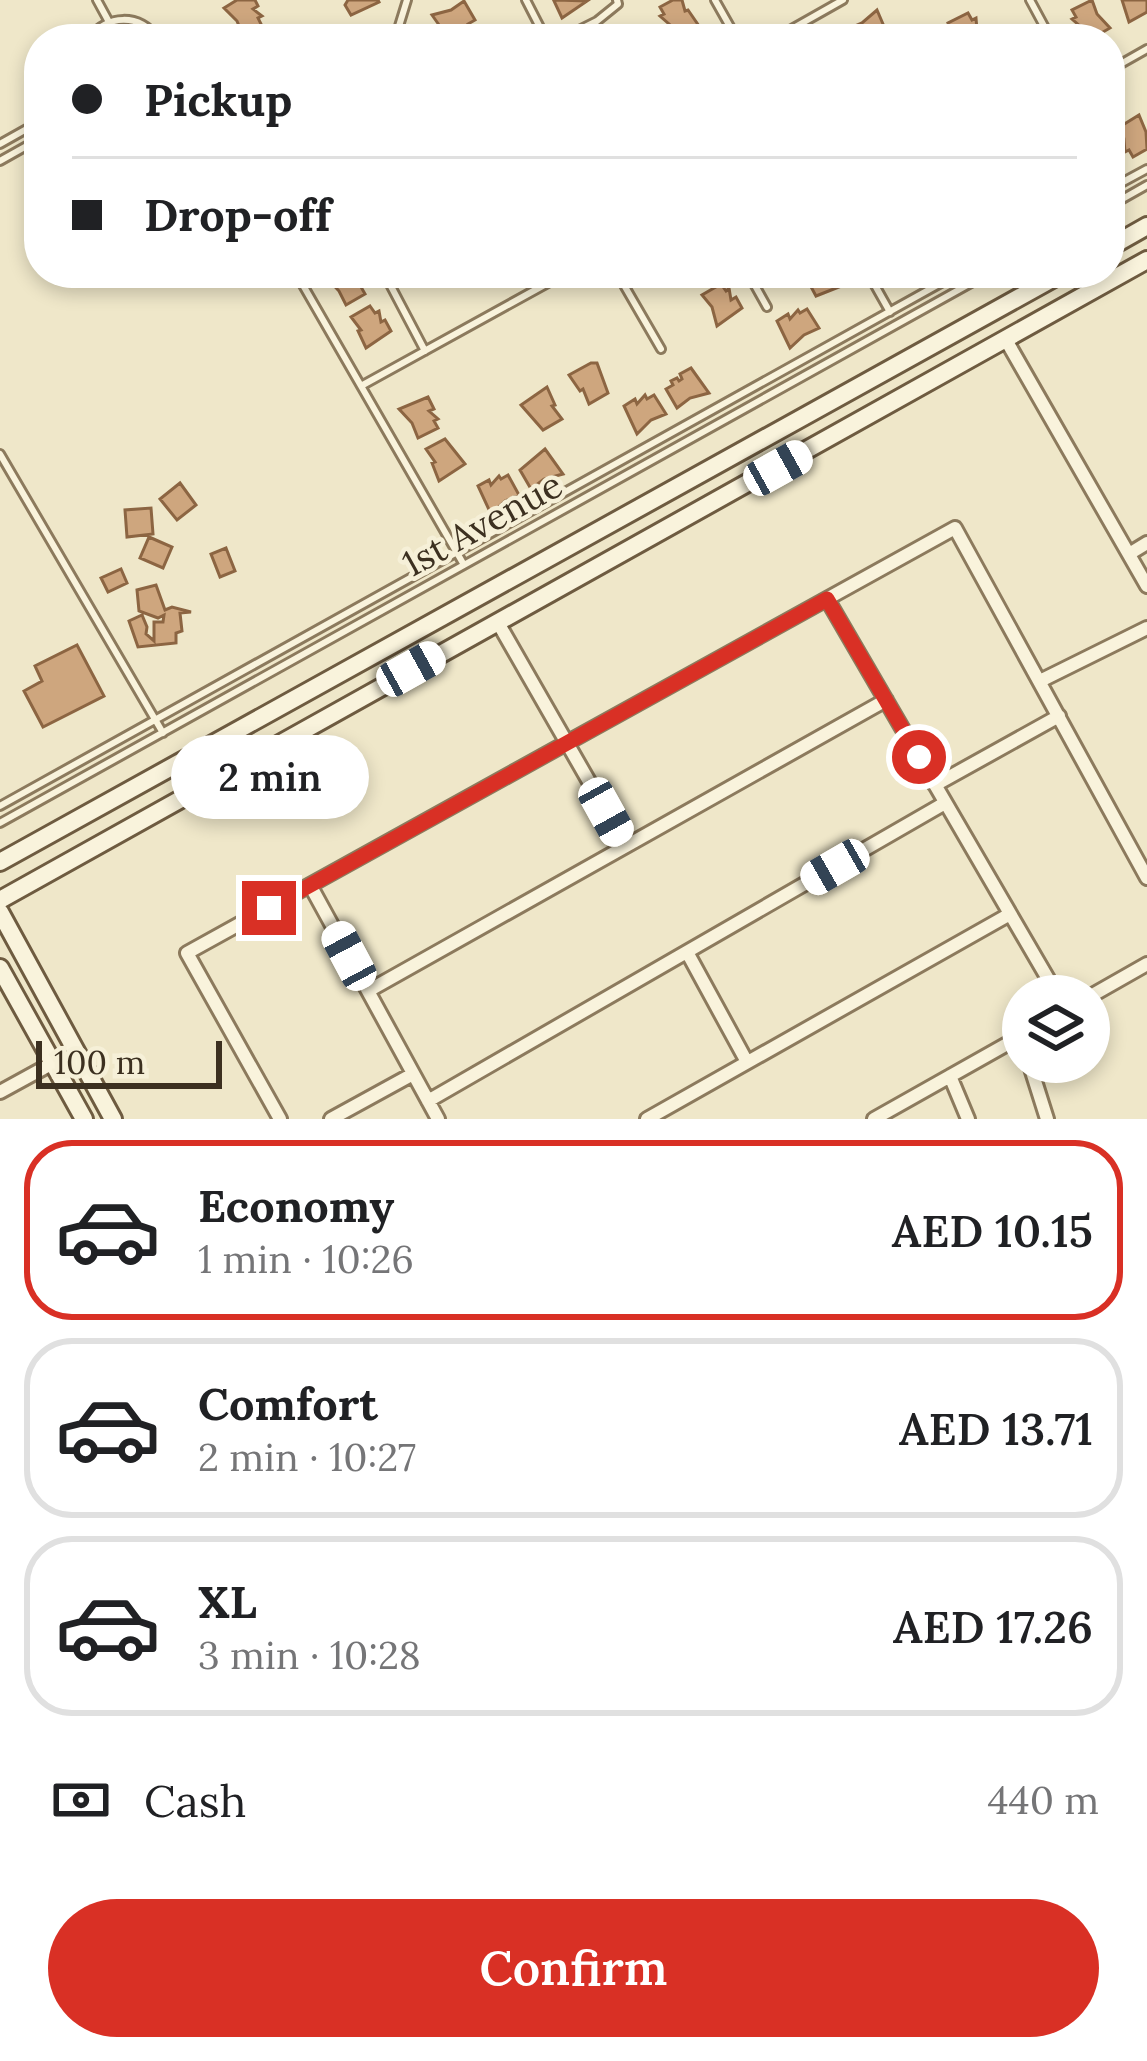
<!DOCTYPE html>
<meta charset="utf-8">
<style>
body{margin:0;font-family:Lora,serif;background:#f6f6f6;color:#202124;height:100vh;display:flex;flex-direction:column;font-size:45px;white-space:nowrap}
*{box-sizing:border-box;margin:0}
p{font-size:39px;color:#757577}
.icon{flex:none;width:66px;height:66px;fill:none;stroke:currentColor;stroke-width:2;stroke-linecap:round;stroke-linejoin:round}
.map{position:relative;height:1119px;overflow:hidden}
.sheet{display:flex;flex-direction:column;background:#fff;flex:1}
.sheet>*{flex:none}
.banner{position:absolute;left:24px;top:24px;width:1101px;height:264px;border-radius:48px;box-shadow:0 6px 18px #0003;display:grid;align-content:center;height:264px;padding:0 48px;background:#fff}
.fabs{position:absolute;left:1002px;top:975px;display:grid;gap:24px}
.fabs a{display:grid;place-items:center;width:108px;height:108px;border-radius:50%;background:#fff;box-shadow:0 6px 18px #0003;font-size:60px}
.scale{position:absolute;left:36px;bottom:30px;width:186px;box-sizing:border-box;padding-left:12px;border:6px solid #3c3020;border-top:0;font-size:33px;line-height:42px;white-space:nowrap;color:#3c3020;-webkit-text-stroke:9px #f6f0d8;paint-order:stroke}
.end{position:absolute;width:54px;height:54px;margin:-27px;border:15px solid #d93025;background:#fff;box-shadow:0 0 0 6px #fff}
.from{border-radius:50%}
.bubble{position:absolute;height:84px;border-radius:42px;background:#fff;box-shadow:0 6px 18px #0003;font-size:39px;font-weight:600;line-height:84px;text-align:center}
.car{position:absolute;width:36px;height:72px;margin:-36px -18px;border-radius:15px;box-shadow:0 0 9px 3px #0007;background:linear-gradient(#fff 24%,#345 0 40%,#fff 0 76%,#345 0 86%,#fff 0)}
.banner b{display:flex;align-items:center;gap:42px;height:114px;font-size:45px}
.banner b+b{border-top:3px solid #e0e0e0}
.banner i{width:30px;height:30px;background:#202124}
ul{padding:21px 0 0;list-style:none}
li{display:flex;align-items:center;gap:36px;height:180px;margin:0 24px 18px;padding:0 24px;border:6px solid #e0e0e0;border-radius:48px}
li div{flex:1}
li b{display:block;font-size:45px}
li em{font-style:normal;font-weight:600}
li.active{border-color:#d93025}
li>.icon{width:108px;height:108px;stroke-width:1.5}
.pay{display:flex;align-items:center;gap:30px;height:132px;padding:0 48px;font-size:45px}
.pay p{margin-inline-start:auto}
.cta{display:flex;gap:24px;margin-top:auto;padding:24px 48px}
.cta a{flex:1;height:138px;border-radius:72px;background:#d93025;color:#fff;font-size:48px;font-weight:600;line-height:138px;text-align:center}
.map>svg:first-child{display:block}
.building{fill:#cea67e;stroke:#8c6542;stroke-width:3}
.lines{fill:none;stroke-linecap:round;stroke-linejoin:round}
.lane-casing{stroke:#8c7a5d;stroke-width:12}
.street-casing{stroke:#8c7a5d;stroke-width:18}
.secondary-casing{stroke:#6e5b40;stroke-width:22}
.lane{stroke:#f9f3dc;stroke-width:6}
.street{stroke:#f9f3dc;stroke-width:12}
.secondary{stroke:#f9f3dc;stroke-width:16}
.route{stroke:#d93025;stroke-width:15}
.labels{text-anchor:middle;stroke-width:9;stroke-linejoin:round;paint-order:stroke}
.street-label{font-size:36px;fill:#3c3020;stroke:#f6f0d8}
</style>
<div class="map">
<svg width="1147" height="1119" viewBox="0 0 1147 1119">
<rect width="100%" height="100%" fill="#efe7c9"/>
<path class="building" d="M237,0h18l3,6 -5,3 9,7 -4,2 4,8 -19,10 -6,-15 -13,-13z
M348,0h30l1,2 -28,13 -6,-10z
M673,0h9l3,11 3,-1 11,16 -29,11 -6,-11 5,-2 -9,-8 4,-2 -4,-7z
M1092,0l5,14 13,14 -19,11h-10l-5,-10 5,-2 -9,-8 4,-2 -4,-7z
M1122,0h25v12l-18,10z
M464,1l11,19 -7,4 2,4 -6,3 -2,-3 -4,2 3,4 -12,5 -17,-24 19,-5z
M554,1l3,-1 30,1 -25,17z
M877,10l12,28 -36,1 -5,-10 14,-6z
M968,13l4,7 4,-2 1,12 5,-2 5,11h-32l-7,-16z
M1139,115l7,17 1,17 -14,8 -4,-7 -4,2 -1,-12 -5,3 -6,-12z
M333,273h26l-3,4 9,8 -4,2 4,7 -19,11 -7,-14 -13,-14z
M810,273h26l8,12 -28,11 -6,-11 4,-2 -8,-8z
M721,284l5,7 3,-3 2,12 5,-3 6,11 -25,18 -5,-19 -10,-12z
M370,306l5,7 4,-2 2,11 4,-2 6,11 -25,17 -8,-17 3,-1 -10,-13z
M807,309l12,19 -15,7 -14,13 -13,-27 11,-7 2,5 8,-9 2,3z
M591,363h6l11,30 -19,11 -6,-15 -3,2 -11,-16z
M691,368l18,25 -19,5 -13,10 -11,-19 7,-4 -2,-4 6,-3 2,3 3,-2 -2,-5z
M547,387l8,18 -3,1 10,13 -19,11 -22,-25z
M645,395l2,4 7,-4 12,19 -15,6 -14,14 -13,-28 11,-7 2,5z
M428,397l6,12 -5,2 9,8 -4,2 4,7 -20,10 -6,-15 -13,-14z
M445,439l20,25 -26,17 -7,-18 3,-1 -9,-13z
M545,449l18,25 -19,5 -13,10 -11,-19z
M508,475l11,20 -14,6 -14,13 -13,-28 11,-6 2,5 8,-9 2,3z
M180,483l16,22 -19,15 -17,-21z
M151,508l2,26 -26,3 -2,-27z
M149,537l23,10 -9,21 -23,-10z
M226,548l9,23 -15,6 -9,-23z
M121,569l6,14 -19,9 -7,-14z
M156,585l9,25 7,-3 19,5 -11,1 2,18 -6,2v10l-38,4 -9,-26 13,-6 5,12 -1,7 8,7v-19h9l1,-7 -6,3 -19,-7 -2,-21z
M77,645l27,51 -61,31 -19,-36 18,-10 -7,-15z"/>
<g class="lines">
<defs>
<path id="lane" d="M97,0l12,22
M526,0l20,39
M715,0l22,39
M1030,0l21,39
M88,39c20,-25 51,-26 70,0
M395,39l12,-39
M561,39l36,-18 21,-17 -1,-4
M774,39l69,-39
M1110,70l37,-21
M0,144l39,-22
M0,161l39,-22
M1110,189l37,-20
M1110,206l37,-21
M296,273l168,292
M384,273l41,78
M617,273l44,76
M748,273l19,34
M868,273l22,39
M361,386l205,-113
M0,454l163,279
M0,806l959,-533
M0,823l989,-550"/>
<path id="street" d="M1006,340l141,246
M1129,554l18,-11
M827,599l231,397
M497,621l129,225
M1040,681l107,-53
M935,785l124,-69
M310,885l128,234
M687,952l60,110
M368,991l518,-291
M1089,997l58,-33
M1029,1062l18,57
M950,1076l18,43
M0,1092l53,-29
M428,1101l517,-298
M280,1119l-93,-166 768,-425 192,350
M331,1119l82,-45
M647,1119l363,-205
M874,1119l149,-84"/>
<path id="secondary" d="M1110,247l37,-21
M0,862l1063,-589
M0,900l1147,-640
M0,912l113,207
M0,968l84,151"/>
</defs>
<use href="#lane" class="lane-casing"/>
<use href="#street" class="street-casing"/>
<use href="#secondary" class="secondary-casing"/>
<use href="#lane" class="lane"/>
<use href="#street" class="street"/>
<use href="#secondary" class="secondary"/>
</g>
<g class="lines">
<path class="route" d="M269,908l558,-309 92,158"/>
</g>
<g class="labels">
<g class="street-label">
<text transform="translate(482 524) rotate(-29)" y="13">1st Avenue</text>
</g>
</g>
</svg>
<div class="fabs">
<a><svg class="icon" aria-label="layers" viewBox="0 0 24 24"><path d="M12 4l9 5-9 5-9-5zM3 14l9 5 9-5"/></svg></a>
</div>
<div class="scale">100 m</div>
<i class="end from" style="left:919px;top:757px"></i>
<i class="end" style="left:269px;top:908px"></i>
<div class="bubble" style="left:171px;top:735px;width:198px">2 min</div>
<i class="car" style="left:778px;top:468px;rotate:61deg"></i>
<i class="car" style="left:411px;top:669px;rotate:61deg"></i>
<i class="car" style="left:606px;top:812px;rotate:151deg"></i>
<i class="car" style="left:835px;top:867px;rotate:240deg"></i>
<i class="car" style="left:349px;top:956px;rotate:332deg"></i>
<div class="banner">
<b><i class="from"></i>Pickup</b>
<b><i></i>Drop-off</b>
</div>
</div>
<section class="sheet">
<ul>
<li class="active"><svg class="icon" aria-label="car" viewBox="0 0 24 24"><path d="M5 17H2v-5l4-1 3-4h7l3 4 3 1v5h-3M9 17h6M6 11h13"/><circle cx="7" cy="17" r="2"/><circle cx="17" cy="17" r="2"/></svg><div><b>Economy</b><p>1 min · 10:26</p></div><em>AED 10.15</em></li>
<li><svg class="icon" aria-label="car" viewBox="0 0 24 24"><path d="M5 17H2v-5l4-1 3-4h7l3 4 3 1v5h-3M9 17h6M6 11h13"/><circle cx="7" cy="17" r="2"/><circle cx="17" cy="17" r="2"/></svg><div><b>Comfort</b><p>2 min · 10:27</p></div><em>AED 13.71</em></li>
<li><svg class="icon" aria-label="car" viewBox="0 0 24 24"><path d="M5 17H2v-5l4-1 3-4h7l3 4 3 1v5h-3M9 17h6M6 11h13"/><circle cx="7" cy="17" r="2"/><circle cx="17" cy="17" r="2"/></svg><div><b>XL</b><p>3 min · 10:28</p></div><em>AED 17.26</em></li>
</ul>
<div class="pay"><svg class="icon" aria-label="cash" viewBox="0 0 24 24"><path d="M3 7h18v10H3z"/><circle cx="12" cy="12" r="2"/></svg>Cash<p>440 m</p></div>
<div class="cta"><a>Confirm</a></div>
</section>
